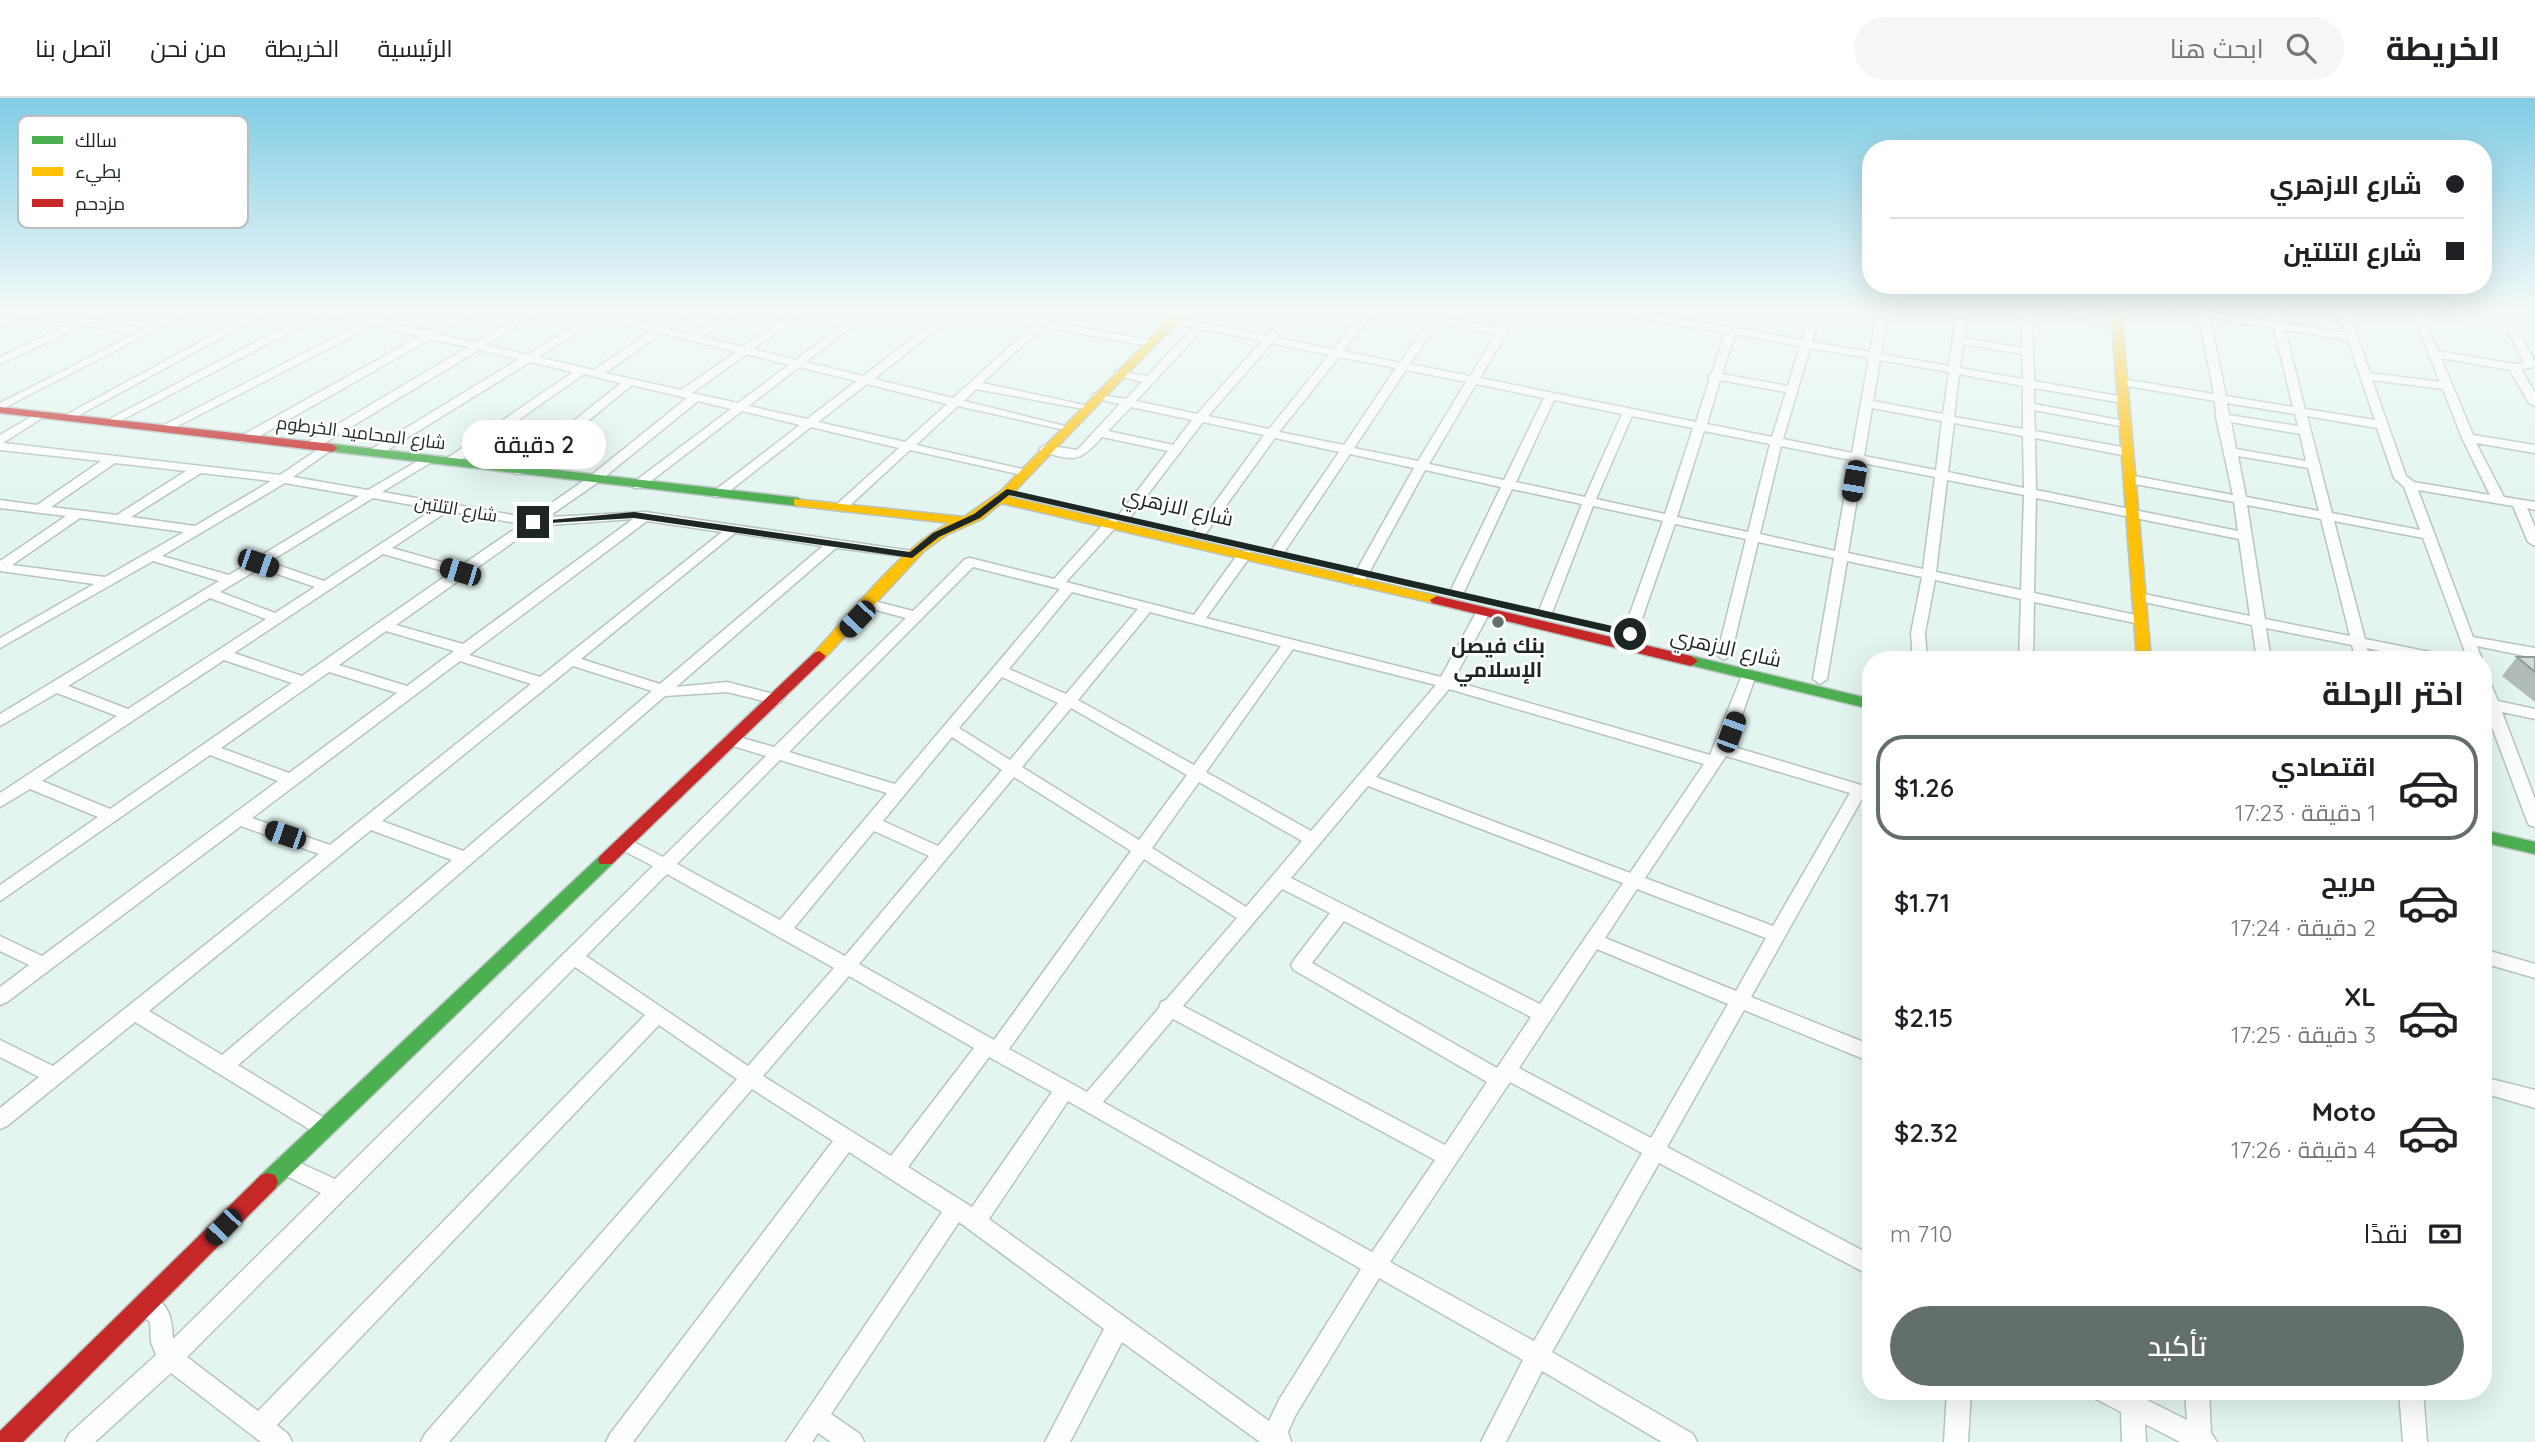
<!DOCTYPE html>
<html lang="ar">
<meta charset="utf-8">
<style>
body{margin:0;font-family:Quicksand,Cairo,sans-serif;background:#f6f6f6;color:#202124;direction:rtl;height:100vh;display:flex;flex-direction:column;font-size:26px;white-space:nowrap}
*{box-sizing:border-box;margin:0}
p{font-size:23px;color:#757577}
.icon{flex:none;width:38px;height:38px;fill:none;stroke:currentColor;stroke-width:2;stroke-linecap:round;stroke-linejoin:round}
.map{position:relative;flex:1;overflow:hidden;direction:ltr}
.panel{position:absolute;left:1862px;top:553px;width:630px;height:749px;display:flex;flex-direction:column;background:#fff;border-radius:28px;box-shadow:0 7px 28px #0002;direction:rtl}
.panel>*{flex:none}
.hud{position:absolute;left:1862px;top:42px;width:630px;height:154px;border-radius:28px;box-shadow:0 7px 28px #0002;direction:rtl;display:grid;align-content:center;height:154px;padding:0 28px;background:#fff}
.end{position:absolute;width:32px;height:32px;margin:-16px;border:9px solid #1c2725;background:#fff;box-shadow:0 0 0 4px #fff}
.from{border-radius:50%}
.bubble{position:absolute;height:49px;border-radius:24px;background:#fff;box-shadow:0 7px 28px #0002;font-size:23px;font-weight:600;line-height:49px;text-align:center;direction:rtl}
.car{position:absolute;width:21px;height:42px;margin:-21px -10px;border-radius:9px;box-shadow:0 0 5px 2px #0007;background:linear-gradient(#222 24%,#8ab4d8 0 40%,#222 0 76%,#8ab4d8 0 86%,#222 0)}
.hud b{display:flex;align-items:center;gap:24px;height:66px;font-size:26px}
.hud b+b{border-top:2px solid #e0e0e0}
.hud i{width:18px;height:18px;background:#202124}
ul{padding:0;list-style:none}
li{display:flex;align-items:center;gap:21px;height:105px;margin:0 14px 10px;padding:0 14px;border:4px solid transparent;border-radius:28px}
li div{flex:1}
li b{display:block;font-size:26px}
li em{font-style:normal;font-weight:600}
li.current{border-color:#626f6c}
li>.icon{width:63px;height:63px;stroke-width:1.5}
h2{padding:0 28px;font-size:32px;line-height:84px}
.pay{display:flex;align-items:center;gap:18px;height:77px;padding:0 28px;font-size:26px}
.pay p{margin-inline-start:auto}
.primary-button{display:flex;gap:14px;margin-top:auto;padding:14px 28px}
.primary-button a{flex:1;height:80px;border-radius:42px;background:#626f6c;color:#fff;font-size:28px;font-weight:600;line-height:80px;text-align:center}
header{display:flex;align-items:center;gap:42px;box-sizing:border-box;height:98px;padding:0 35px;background:#fff;border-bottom:2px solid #e0e0e0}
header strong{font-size:33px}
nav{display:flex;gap:38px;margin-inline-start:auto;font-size:24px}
.search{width:490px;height:63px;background:#f6f6f6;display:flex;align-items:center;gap:18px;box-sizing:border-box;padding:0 24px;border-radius:38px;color:#757577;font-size:26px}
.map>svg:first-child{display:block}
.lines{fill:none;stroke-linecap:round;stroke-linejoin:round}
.street-casing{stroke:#b7c4c0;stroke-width:3}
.fast-casing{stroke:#b7c4c0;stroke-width:3}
.slow-casing{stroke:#b7c4c0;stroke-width:3}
.jam-casing{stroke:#b7c4c0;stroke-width:3}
.street{fill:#fbfefd;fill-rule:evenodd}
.fast{fill:#4caf50;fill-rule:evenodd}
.slow{fill:#ffc107;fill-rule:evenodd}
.jam{fill:#c62828;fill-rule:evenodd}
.wall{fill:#b1bcb9}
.building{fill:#cedbd7;stroke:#909996;stroke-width:2}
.route{fill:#1c2725}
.poi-dot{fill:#626f6c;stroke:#fff;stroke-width:2.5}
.labels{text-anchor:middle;stroke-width:5;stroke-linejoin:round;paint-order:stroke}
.far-street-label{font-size:18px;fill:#1c2725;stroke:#fff}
.street-label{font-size:21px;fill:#1c2725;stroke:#fff}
.poi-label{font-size:21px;font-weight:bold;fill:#1c2725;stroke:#fff}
.key{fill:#fff;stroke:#bbbebe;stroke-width:2}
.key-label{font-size:19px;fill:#1c2725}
</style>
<header>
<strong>الخريطة</strong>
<div class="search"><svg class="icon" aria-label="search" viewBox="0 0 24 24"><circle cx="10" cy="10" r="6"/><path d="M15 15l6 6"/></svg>ابحث هنا</div>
<nav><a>الرئيسية</a><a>الخريطة</a><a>من نحن</a><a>اتصل بنا</a></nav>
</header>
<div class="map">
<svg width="2535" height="1344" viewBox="0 0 2535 1344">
<rect width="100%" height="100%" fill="#e4f5f0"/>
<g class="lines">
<defs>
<path id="street" d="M23,211h13l108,20 39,-20h13l-196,101v-7l135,-69 -50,-9 -85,39v-7l72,-34 -46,-8 -26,12v-7z
M261,211h13l-202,110h-8l-2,-2z
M312,211h19l40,10 19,-10h13l-21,12 45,10 40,-22h13l-42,25 37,9 57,-34h12l-58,36 41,10 63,-39 -20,-7h18l35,9 15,-9h12l-16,11 24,6 25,-17h30l15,3 6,-3h13l-46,28 42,10 54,-38h12l-56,40 43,11 66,-51h12l-68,53 57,14 88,-67h11l-88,70 79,19 98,-89h11l-13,13 101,18 5,3 -5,3 -107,-19 -61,56 107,23v4l-113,-21 -12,12 105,26v4l-111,-25 -42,39 111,25v6l-117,-26 -65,60 -4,1 -6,-4 2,-3 62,-56 -88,-21 -89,70h-8v-6l86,-66 -58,-14 -100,77h-8v-6l97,-73 -33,-8 -101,82 -49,34 97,-5 267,39 5,1v6l-81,-10 -160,139 51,-5 54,14 2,3 -2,3 -5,2 -49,-12 -62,4 -427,369 93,57 3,6 -3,6 -7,3 -7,-3 -182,-112 -128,104 -7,3v-21l39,-31 -39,-20v-17l53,26 266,-212 -78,-28 -234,176 -7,3v-18l29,-22 -29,-14v-15l42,20 236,-175 -68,-26 -210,146v-16l98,-68 -68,-28 -30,18v-14l117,-77 -60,-23 -57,33v-12l219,-133 -66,-20 -153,87v-10l94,-54 -94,-13v-10l66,-45 -66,-8v-8l37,5 64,-44 -101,-11v-15l41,-24 6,3 -2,2 -42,27 277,32 46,-31 4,1v6l-37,26 75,13 58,-34 4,1v6l-48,29 148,26 59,-41 98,-79 -55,-13 -109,89h-8v-6l106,-85 -37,-9 -130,91h-8v-6l127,-87 -43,-10 -152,94h-8v-6l149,-91 -40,-9 -163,98h-8v-6l160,-95 -38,-8 -181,103h-8v-6l179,-100 -46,-11 -206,106h-8v-4l203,-104 -38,-9 -211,110h-8l-2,-2 210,-111zM694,212l26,7 -30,17 -22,-5zM601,220l50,13 -57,39 -56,-13zM662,235l74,19 -55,38 -76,-17zM747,256l42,11 -51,38 -46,-10zM799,269l58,14 -50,38 -58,-13zM867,286l80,20 -42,38 -87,-20zM115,365l71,8 -69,44 -66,-8zM201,375l70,8 -76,45 -64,-9zM285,385l74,13 -130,79 -67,-19zM373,400l61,11 -110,72 -55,-19zM448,413l74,13 -63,43 -67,-19zM80,420l104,14 -79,45 -93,-12zM633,421l-170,125 -67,-19 140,-99zM647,423l75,11 -182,145 -71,-22zM735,435l88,13 -163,138 -79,-25zM383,456l67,19 -148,103 -68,-23zM260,470l55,19 -40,26 -55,-21zM210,500l56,21 -138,90 -60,-23zM386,533l68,20 -47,35 -68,-21zM224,562l68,23 -182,126 -68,-28zM460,563l71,23 -201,161 -78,-27zM573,568l79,25 -189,160 -81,-30zM329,574l68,21 -108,80 -68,-25zM371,732l81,30 -230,195 -73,-44z
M1144,211h21l19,6 -5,3 88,18 23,-27h11l-25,29 57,11 33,-40h10l-33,42 57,12 37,-54h10l-5,8 57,11 12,-19h10l-41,69 216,44 14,-44 -2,-2 4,-3 13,-40 -115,-21 -5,-3h22l100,18 6,-18h10l-6,19 65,12 9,-31h10l-9,33 58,10 8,-43h10l-7,45 68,12 8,-57h10l-3,29 58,10v-39h33l62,10 5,3 -1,2 -89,-13 2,70 89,16 6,3 -6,3 -89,-15v16l91,17 6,3 -6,3 -91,-17 1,21 92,17 6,4 -6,4 -92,-18 1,52 202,41 -4,-29 -105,-19 -6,-4 6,-4 104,20 -17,-78 -1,-16 -93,-16 -6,-3 6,-3 92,15 -15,-78 -33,-7h42l1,3 63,10 -3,-13h10l4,14 63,10 -8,-24h10l22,64 70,9 -29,-73h10l17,42 76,13 10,-1 -27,-54h10l28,53v5l-14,2 14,24v13l-6,-3 -19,-33 -69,-12 32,77 62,10v8l-59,-10 28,54 31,5v8l-8,-2 8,19v19l-7,-4 -15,-36 -95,-16 55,147 62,11v10l-58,-12 5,14h-14l-45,-122 -89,-17 31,118 80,16 7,5h-30l-55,-12 3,12h-14l-4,-15 -86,-17 5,32h-14l-5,-35 -113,-24 -7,-4 7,-4 111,23 -11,-77 -203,-41 -2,95 111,24 2,3 -2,3 -5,1 -106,-22 -1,58h-14l2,-61 -86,-19 -10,53 2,27h-14l-2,-27 11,-56 -75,-16 -20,118 -7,5 -7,-5 21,-121 -76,-16 -27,113 -7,5 -7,-5 29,-116 -71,-15 -38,109 -7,4 -7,-4 40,-112 -70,-15 -41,107 -7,4 -7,-4 44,-109 -70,-15 -48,103 -7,4 -7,-4 51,-105 -76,-17 -61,112 -2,3h-10l-2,-3 64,-114 -64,-14 -67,100 -5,1 -7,-4 68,-99 -64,-14 -71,98 -5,1 -6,-4 71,-98 -61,-13 -74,97 -5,1 -6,-4 50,-65 -66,-14c-24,27 -27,23 -61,15l-2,-3 6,-4 32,5 43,-46 -27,-6v-4l33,5 16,-17 -27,-7v-4l32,5 46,-49 -24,-5 -1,-2 5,-3zM2210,220l64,10 19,79 -67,-11zM1438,225l58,11 -26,42 -60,-12zM1203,231l59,12 -65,73 -61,-13zM2285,232l63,10 27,80 -70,-11zM1735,236l65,12 -12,40 -66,-12zM1272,245l57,12 -60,74 -61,-13zM1963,246l59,10 1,25 -63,-11zM1810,250l59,10 -17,95 -69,-14zM1339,259l57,11 -52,77 -65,-13zM1880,262l69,12 -6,42 -70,-13zM1406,272l60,12 -48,79 -64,-13zM1959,276l64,12v43l-69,-12zM1720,282l66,12 -14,45 -65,-13zM2372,282l71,9 19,49 28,57 -76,-13 -8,-6zM1476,286l68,14 -40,82 -75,-16zM1554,302l68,14 -37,83 -69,-15zM2227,305l68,11 3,12 -69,-11zM1131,309l61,13 -19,25 -65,-14zM1872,310l70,13 -6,49 -72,-14zM1632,318l61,12 -28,86 -69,-15zM2307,318l70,12 17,50 10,9 16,43 -88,-17zM2231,324l69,12 6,27 -70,-12zM1954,325l69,13 1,52 -76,-16zM1704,333l66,13 -22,88 -71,-15zM1781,348l70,14 -16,91 -75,-17zM2238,358l70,12 11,43 -73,-14zM1863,365l72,14 -12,92 -75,-16zM1947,382l77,15 -3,95 -85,-18zM2247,407l74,14 29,117 -85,-17z
M2443,211h14l-5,3z
M1112,421l5,1v6l-51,56 128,33 46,-64h10l2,3 -46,64 235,59 37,-68h10l2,3 -37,69 257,74 32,-80 7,-5 7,5 -25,71 140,42v12l-8,-3 -112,200 120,48v17l-127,-52 -77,137 204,108v21l-212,-113 -107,189 141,82 4,8h-35l-120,-71 -36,71h-25l42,-82 -144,-82 -84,138 -7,16 3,10h-31l-138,-100 -52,100h-25l59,-113 -145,-107 -128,192 29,20 4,8h-33l-13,-9 -6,9h-26l156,-230 -93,-60 -216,290h-27l4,-8 223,-293 -81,-52 -303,353h-28l4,-8 312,-355 -78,-54 -382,400 11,9 4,8h-31l-90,-69 -76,69h-30l4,-8 87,-79 -5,-13 -1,-20 -12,-10 -3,-8 3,-8 8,-3c23,9 26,24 27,46l148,-146 -43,-21 -3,-7 3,-7 7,-2 50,23 318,-313 -35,-18 -2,-4 2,-4h12l33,17 103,-101 -39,-12 -3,-4 3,-4 5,-1 42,12 132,-129 -41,-11 -2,-3 2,-3 5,-1 43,11 52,-52 5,-1 84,21 53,-59zM973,469l87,22 -165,195 -106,-32zM1072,494l66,17 -72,85 -57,-25zM1150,514l131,34 -87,119 -116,-65zM1293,551l143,36 -125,146 -105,-59zM1002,579l56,26 -48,57 -51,-32zM1449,591l255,75 -74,109 -254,-96zM1071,610l116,67 -48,65 -117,-73zM952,639l50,33 -64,76 -55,-25zM1726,658l124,37 -77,133 -128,-48zM780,662l107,33 -107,127 -103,-56zM1014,679l117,74 -137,189 -135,-76zM1199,684l103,59 -56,66 -94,-59zM1368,688l255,97 -83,121 -249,-126zM874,733l55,25 -84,100 -51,-28zM1144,761l93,59 -71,82 -5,2 -2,6 -72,84 -78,-43zM667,776l167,94 -86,98 -162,-110zM1282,791l48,24 -36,47 -3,5 3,5 193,112 -42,63 -262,-139zM1637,791l129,49 -30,53 -131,-53zM1344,823l187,96 -34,51 -185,-105zM1597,851l131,55 -77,134 -132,-70zM575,869l70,48 -387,396 -71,-54zM849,878l125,72 -83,108 -128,-80zM1173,921l262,141 -63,92 -269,-150zM989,959l63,35 -80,115 -64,-40zM1510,984l132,71 -108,188 -144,-79zM1068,1003l293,168 -82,131 -10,21 -280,-202z
M2483,579l7,5 8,19 37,8v10l-33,-7 33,87v28l-6,-2 -2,-4 -44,-118z
M2483,851l52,15v14l-52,-15z
M2483,979l52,13v18l-52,-15z
M1947,1293h24l-3,51h-24z
M2093,1293h36l58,29 -2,-29h24l2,42 6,9h-37l-35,-18 1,18h-24l-1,-30 -25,-13z
M2399,1293h24l4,51h-24z"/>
<path id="fast" d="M332,346l466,54 6,4 -6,4 -470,-55v-6z
M1691,558l180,43v10l-185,-45 -2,-3 2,-3z
M2483,732l52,12v12l-52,-12z
M606,756l6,2 2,4 -2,4 -337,325 -7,2 -7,-2 -3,-7 3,-7 339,-319z"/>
<path id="slow" d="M1179,211h11l-181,188 428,99 7,4 -2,3 -5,1 -436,-101 -19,16 -36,16 -22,16 -100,108h-10l-2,-3 2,-3c36,-39 90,-109 136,-130l-152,-17 -4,-1v-6l170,18 36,-25z
M2111,211h10l30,351h-14z"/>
<path id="jam" d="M0,309l332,37 6,4 -6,4 -332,-39z
M1437,498l254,60 7,5 -7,5 -259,-63 -2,-3z
M819,553l7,5 -2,3 -212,205h-12l-2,-4 2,-4 214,-203z
M268,1075l7,2 3,7 -3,7 -252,253h-23v-11l261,-256z"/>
</defs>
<use href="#street" class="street-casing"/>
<use href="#fast" class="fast-casing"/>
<use href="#slow" class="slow-casing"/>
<use href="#jam" class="jam-casing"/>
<use href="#street" class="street"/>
<use href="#fast" class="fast"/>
<use href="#slow" class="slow"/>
<use href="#jam" class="jam"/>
</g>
<path class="wall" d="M2517,559h18v45l-33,-26z"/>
<path class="building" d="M2517,559h18v15z"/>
<linearGradient id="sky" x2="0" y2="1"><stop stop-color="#80cce5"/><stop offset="0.53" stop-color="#f3faf8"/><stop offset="1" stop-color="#f3faf8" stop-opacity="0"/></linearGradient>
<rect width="2535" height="399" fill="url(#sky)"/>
<path class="route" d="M1007,391l623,141 5,4 -5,3 -621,-142 -29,23 -41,19 -27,21 -278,-40 -101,6 -4,-2 105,-10 276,40 23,-19 41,-19z"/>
<circle class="poi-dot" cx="1498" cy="524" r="7"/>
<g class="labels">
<g class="far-street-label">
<text transform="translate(361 335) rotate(7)" y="6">شارع المحاميد الخرطوم</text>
<text transform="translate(456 411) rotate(10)" y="6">شارع التلتين</text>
</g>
<g class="street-label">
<text transform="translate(1178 409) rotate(13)" y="7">شارع الازهري</text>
<text transform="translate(1726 550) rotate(13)" y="7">شارع الازهري</text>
</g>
<g class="poi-label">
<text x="1498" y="555">بنك فيصل<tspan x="1498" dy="24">الإسلامي</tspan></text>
</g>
</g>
<rect x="18" y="18" width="230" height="112" rx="10" class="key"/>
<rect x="32" y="38" width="31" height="8" fill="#4caf50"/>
<rect x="32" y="69" width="31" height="9" fill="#ffc107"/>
<rect x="32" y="101" width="31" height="8" fill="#c62828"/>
<g class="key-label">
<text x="75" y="49">سالك</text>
<text x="75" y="80">بطيء</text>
<text x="75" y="112">مزدحم</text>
</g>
</svg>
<i class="end from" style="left:1630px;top:536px"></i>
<i class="end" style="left:533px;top:424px"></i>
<div class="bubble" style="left:462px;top:322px;width:144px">2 دقيقة</div>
<i class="car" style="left:1854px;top:383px;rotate:190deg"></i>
<i class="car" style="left:258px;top:465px;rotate:109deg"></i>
<i class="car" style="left:460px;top:474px;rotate:287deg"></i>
<i class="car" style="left:857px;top:521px;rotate:223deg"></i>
<i class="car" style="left:1731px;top:634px;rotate:20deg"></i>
<i class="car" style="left:285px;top:737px;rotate:289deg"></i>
<i class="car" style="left:223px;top:1129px;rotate:224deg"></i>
<div class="hud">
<b><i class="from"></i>شارع الازهري</b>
<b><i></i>شارع التلتين</b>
</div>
<section class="panel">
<h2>اختر الرحلة</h2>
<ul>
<li class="current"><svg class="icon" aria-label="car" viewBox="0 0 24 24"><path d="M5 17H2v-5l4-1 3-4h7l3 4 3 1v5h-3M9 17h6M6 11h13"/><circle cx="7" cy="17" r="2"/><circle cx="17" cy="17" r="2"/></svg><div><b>اقتصادي</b><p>1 دقيقة · 17:23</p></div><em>$1.26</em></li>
<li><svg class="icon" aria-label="car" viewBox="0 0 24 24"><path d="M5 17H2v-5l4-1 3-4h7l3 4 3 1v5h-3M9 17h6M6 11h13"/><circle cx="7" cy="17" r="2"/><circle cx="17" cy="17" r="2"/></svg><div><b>مريح</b><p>2 دقيقة · 17:24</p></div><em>$1.71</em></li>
<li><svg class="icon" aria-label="car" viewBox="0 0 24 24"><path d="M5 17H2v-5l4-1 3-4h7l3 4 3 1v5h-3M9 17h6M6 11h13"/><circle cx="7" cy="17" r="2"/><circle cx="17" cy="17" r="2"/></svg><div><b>XL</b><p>3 دقيقة · 17:25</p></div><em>$2.15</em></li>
<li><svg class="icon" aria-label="car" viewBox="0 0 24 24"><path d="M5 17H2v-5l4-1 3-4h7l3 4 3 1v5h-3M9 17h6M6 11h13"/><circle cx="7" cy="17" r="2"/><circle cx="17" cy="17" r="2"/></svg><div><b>Moto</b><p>4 دقيقة · 17:26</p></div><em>$2.32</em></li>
</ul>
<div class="pay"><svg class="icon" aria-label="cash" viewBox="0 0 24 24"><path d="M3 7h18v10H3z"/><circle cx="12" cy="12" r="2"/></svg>نقدًا<p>710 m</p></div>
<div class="primary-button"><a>تأكيد</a></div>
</section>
</div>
